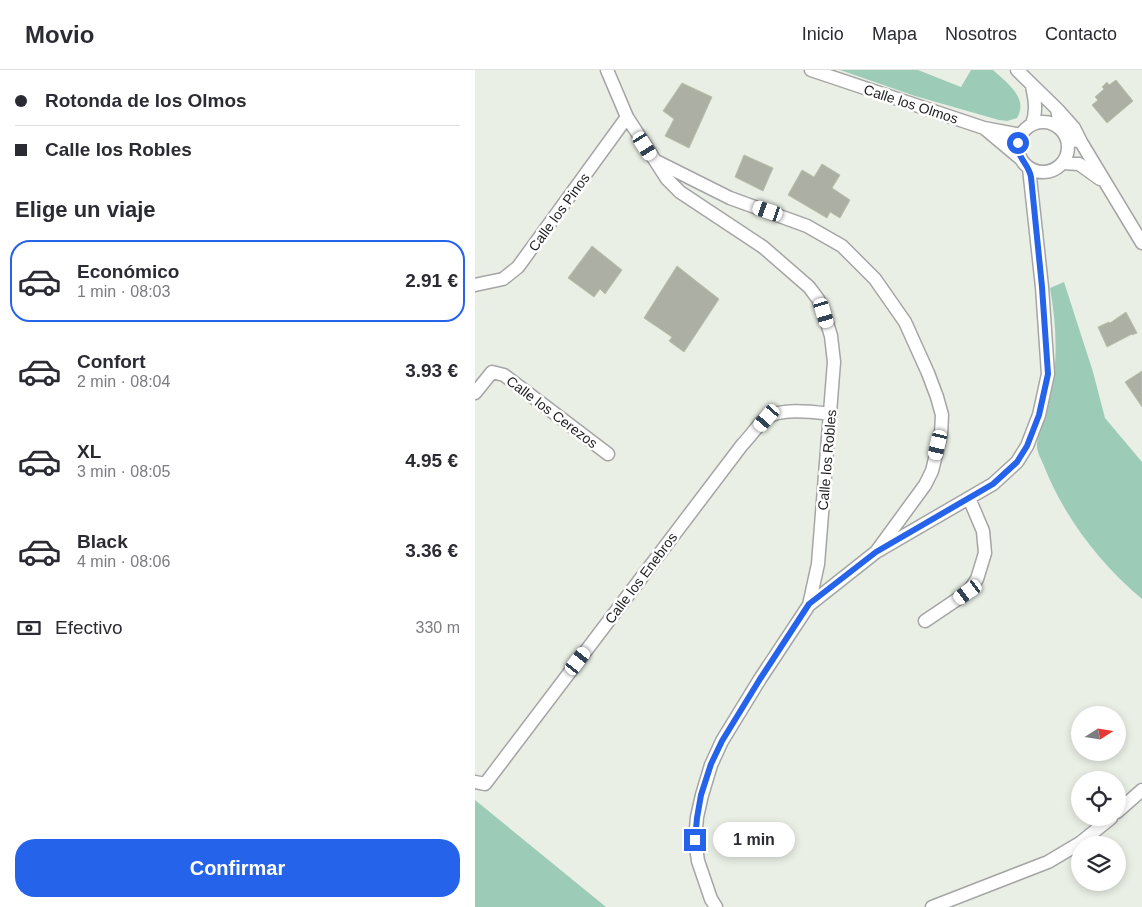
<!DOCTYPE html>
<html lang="es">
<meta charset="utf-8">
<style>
body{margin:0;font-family:Arial,sans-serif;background:#f2f2f3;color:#2b2b33;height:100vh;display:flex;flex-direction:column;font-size:19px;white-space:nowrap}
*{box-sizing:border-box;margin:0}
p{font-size:16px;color:#7c7c81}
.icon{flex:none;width:28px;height:28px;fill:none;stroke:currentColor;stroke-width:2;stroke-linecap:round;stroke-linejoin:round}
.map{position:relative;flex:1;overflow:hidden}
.drawer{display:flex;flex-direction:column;background:#fff;width:475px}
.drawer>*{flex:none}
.guide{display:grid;align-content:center;height:110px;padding:0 15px;background:#fff}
.needle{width:32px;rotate:78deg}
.tools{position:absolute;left:596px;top:636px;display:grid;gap:10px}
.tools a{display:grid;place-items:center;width:55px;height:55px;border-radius:50%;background:#fff;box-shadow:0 2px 8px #0003;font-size:25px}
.end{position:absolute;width:22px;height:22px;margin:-11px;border:6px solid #2563eb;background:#fff;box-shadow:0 0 0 2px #fff}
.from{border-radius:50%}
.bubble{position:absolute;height:35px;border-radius:18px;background:#fff;box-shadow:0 2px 8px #0003;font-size:16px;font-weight:600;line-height:35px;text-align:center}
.car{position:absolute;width:15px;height:30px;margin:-15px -8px;border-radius:6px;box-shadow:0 0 4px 1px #0007;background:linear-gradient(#fff 24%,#345 0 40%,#fff 0 76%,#345 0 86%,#fff 0)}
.guide b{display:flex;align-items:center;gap:18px;height:48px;font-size:19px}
.guide b+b{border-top:1px solid #e1e1e2}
.guide i{width:12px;height:12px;background:#2b2b33}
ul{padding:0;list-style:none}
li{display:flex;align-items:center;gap:15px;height:82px;margin:0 10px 8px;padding:0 5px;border:2px solid transparent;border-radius:20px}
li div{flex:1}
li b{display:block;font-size:19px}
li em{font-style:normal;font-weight:600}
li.current{border-color:#2563eb}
li>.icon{width:45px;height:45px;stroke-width:1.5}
h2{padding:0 15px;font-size:22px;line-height:60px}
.pay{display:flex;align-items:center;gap:12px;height:55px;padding:0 15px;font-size:19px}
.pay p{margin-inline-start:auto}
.primary-button{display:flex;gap:10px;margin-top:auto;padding:10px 15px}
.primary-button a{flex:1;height:58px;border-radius:20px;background:#2563eb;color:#fff;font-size:20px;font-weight:600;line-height:58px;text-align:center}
header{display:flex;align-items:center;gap:30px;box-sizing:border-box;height:70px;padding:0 25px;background:#fff;border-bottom:1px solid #e1e1e2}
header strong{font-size:24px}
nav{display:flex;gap:28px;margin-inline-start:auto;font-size:18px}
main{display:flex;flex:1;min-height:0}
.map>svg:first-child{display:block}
.forest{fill:#9cccb8}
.building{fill:#acb0a4;stroke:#b8c0a8}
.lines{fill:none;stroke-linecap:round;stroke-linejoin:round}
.street-casing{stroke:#a5a5a5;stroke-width:15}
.street{stroke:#fff;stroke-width:12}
.route{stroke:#2563eb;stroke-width:6}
.labels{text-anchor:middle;stroke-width:5;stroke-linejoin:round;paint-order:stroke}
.street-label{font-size:14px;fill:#1e1e1e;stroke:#fff}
</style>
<header>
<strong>Movio</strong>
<nav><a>Inicio</a><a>Mapa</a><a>Nosotros</a><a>Contacto</a></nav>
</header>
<main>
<section class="drawer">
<div class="guide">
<b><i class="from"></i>Rotonda de los Olmos</b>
<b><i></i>Calle los Robles</b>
</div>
<h2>Elige un viaje</h2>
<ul>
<li class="current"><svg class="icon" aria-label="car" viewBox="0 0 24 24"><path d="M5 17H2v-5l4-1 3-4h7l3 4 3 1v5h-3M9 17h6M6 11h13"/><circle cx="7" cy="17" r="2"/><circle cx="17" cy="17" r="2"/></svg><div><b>Económico</b><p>1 min · 08:03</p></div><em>2.91 €</em></li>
<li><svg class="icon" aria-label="car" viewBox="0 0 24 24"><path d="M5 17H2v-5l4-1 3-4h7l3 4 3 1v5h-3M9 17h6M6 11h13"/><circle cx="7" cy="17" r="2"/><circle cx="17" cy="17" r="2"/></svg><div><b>Confort</b><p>2 min · 08:04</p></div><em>3.93 €</em></li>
<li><svg class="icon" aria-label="car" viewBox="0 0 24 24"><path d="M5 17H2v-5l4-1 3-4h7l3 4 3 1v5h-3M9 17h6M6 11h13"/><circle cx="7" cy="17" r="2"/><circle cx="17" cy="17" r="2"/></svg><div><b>XL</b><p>3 min · 08:05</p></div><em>4.95 €</em></li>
<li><svg class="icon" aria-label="car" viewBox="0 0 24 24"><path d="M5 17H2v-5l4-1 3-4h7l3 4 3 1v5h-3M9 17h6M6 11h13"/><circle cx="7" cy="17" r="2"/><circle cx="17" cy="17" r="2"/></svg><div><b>Black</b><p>4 min · 08:06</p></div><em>3.36 €</em></li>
</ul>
<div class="pay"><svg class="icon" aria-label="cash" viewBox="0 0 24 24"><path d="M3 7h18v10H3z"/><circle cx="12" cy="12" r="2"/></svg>Efectivo<p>330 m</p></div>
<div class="primary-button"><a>Confirmar</a></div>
</section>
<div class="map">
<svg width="667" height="837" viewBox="0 0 667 837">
<rect width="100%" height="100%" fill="#e9efe5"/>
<path class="forest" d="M365,0h78l43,17 10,-17h22c14,13 36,28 24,48l-10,3 -8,-1 -84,-24z
M589,212l29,90 12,46 37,44v137c-42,-35 -78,-82 -98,-133 -2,-6 -8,-15 -7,-22 2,-16 12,-37 15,-54 6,-35 4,-68 -2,-102z
M0,730l131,107h-131z"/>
<path class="building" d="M641,10l17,21 -26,22 -15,-18 6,-5 -3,-3 9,-8 -2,-2 5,-5 2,3z
M207,13l30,14 -23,51 -24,-12 9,-17 -11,-8z
M269,85l29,13 -10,23 -28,-14z
M347,94l18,11 -8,13 18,12 -10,18 -10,-6 -3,6 -39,-23 14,-25 12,7z
M117,176l30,24 -17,24 -5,-5 -6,8 -26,-19z
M202,196l42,33 -35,53 -15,-11 3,-4 -28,-19z
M651,242l11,21 -5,2v-1l-25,13 -9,-20 11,-5 1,1z
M667,301v36l-17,-25z"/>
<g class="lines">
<defs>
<path id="street" d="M132,0l20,47 40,62 13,13 83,55 46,40 9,12 6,14 7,23 3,26 -16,202 -9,41 -49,74 -38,62 -11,24 -9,30 -5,22 -2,23 3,21 13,38 5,8
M336,0l173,58 37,7
M542,0l40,39 4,20
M583,40l16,18 7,14
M543 77a25 25 0 1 1 50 0a25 25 0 1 1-50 0Z
M557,54c5,-13 3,-24 0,-38
M509,58l37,31
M592,68l14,4 61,101
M181,91l74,37 77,28 35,20 33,33 30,43 23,51 9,24 5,18 -1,19 -9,37 -7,14 -49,67
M588,93l16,1 21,15
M0,215l28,-6 15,-12 109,-150
M0,323l17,-21 12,3 104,79
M334,535l67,-53 117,-68 24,-22 10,-16 12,-31 9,-41 -6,-87 -13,-119
M450,551l43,-29 9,-13 8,-26 -2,-22 -14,-33
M0,712l10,2 257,-339c8,-8 15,-19 23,-26 14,-12 49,-7 66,-5
M642,742l25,-22
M457,837l116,-45 32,-19 31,-25"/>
</defs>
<use href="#street" class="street-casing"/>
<use href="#street" class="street"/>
</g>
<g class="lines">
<path class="route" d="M220,770l2,-22 4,-23 10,-31 11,-23 38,-62 49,-75 67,-52 117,-68 24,-22 10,-16 12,-31 9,-41 -6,-87 -11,-110c-3,-15 -13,-16 -13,-34"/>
</g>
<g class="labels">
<g class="street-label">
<text transform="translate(436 34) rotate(18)" y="5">Calle los Olmos</text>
<text transform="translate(84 142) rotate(-54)" y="5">Calle los Pinos</text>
<text transform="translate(77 342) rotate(37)" y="5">Calle los Cerezos</text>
<text transform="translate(352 390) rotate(-85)" y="5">Calle los Robles</text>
<text transform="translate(166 508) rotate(-53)" y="5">Calle los Enebros</text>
</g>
</g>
</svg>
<div class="tools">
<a><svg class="needle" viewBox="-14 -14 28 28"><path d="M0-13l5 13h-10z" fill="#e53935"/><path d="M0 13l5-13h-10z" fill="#7c7c81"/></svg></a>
<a><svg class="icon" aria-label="locate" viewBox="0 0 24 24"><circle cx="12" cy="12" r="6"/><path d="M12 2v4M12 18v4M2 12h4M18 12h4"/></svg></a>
<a><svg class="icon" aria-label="layers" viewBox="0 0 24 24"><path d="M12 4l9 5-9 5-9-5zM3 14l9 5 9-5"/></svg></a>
</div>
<i class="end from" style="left:543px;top:73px"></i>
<i class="end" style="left:220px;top:770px"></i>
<div class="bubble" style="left:238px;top:752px;width:82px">1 min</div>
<i class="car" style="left:170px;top:76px;rotate:148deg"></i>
<i class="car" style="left:293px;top:141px;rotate:289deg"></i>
<i class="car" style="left:349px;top:243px;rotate:163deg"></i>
<i class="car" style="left:292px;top:348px;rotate:221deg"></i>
<i class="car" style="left:463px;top:375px;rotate:193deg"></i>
<i class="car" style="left:493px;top:522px;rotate:234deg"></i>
<i class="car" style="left:103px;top:591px;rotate:37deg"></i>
</div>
</main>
